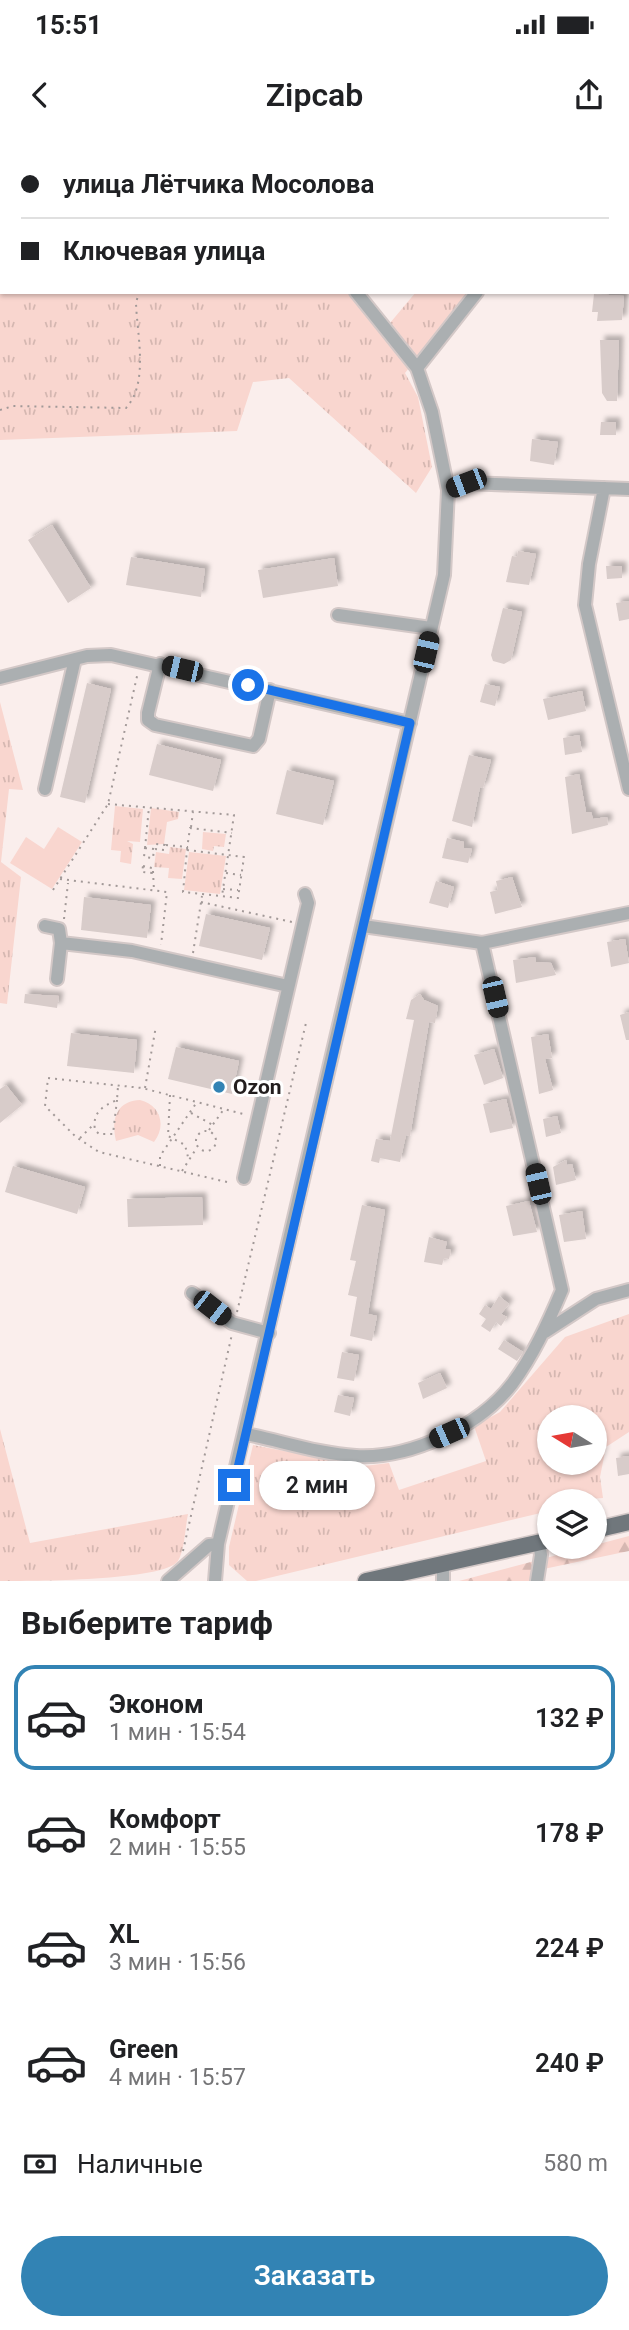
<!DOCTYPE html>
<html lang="ru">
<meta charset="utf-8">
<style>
body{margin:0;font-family:Roboto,sans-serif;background:#f2f2f2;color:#202124;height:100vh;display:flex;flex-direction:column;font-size:26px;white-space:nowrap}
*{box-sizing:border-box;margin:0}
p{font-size:23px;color:#757577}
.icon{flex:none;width:38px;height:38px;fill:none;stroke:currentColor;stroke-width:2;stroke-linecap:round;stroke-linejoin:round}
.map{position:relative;height:1441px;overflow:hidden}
.details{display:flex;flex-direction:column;background:#fff;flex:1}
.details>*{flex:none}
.banner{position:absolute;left:0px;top:0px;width:630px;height:154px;box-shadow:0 2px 5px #0004;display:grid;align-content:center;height:154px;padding:0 21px;background:#fff}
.needle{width:46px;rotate:281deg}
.controls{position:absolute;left:537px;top:1265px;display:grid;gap:14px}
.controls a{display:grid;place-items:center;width:70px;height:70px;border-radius:50%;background:#fff;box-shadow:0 2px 5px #0004;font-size:35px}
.end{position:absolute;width:32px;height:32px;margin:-16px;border:9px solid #1a73e8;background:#fff;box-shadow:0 0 0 4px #fff}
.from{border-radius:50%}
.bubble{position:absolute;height:49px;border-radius:24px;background:#fff;box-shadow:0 2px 5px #0004;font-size:23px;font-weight:600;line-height:49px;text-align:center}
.car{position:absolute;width:21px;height:42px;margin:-21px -10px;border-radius:9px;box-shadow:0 0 5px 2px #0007;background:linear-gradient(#222 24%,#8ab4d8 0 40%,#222 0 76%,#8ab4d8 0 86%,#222 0)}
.banner b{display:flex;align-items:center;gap:24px;height:66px;font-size:26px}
.banner b+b{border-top:2px solid #e0e0e0}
.banner i{width:18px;height:18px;background:#202124}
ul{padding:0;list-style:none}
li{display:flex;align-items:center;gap:21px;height:105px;margin:0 14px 10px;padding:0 7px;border:4px solid transparent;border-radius:21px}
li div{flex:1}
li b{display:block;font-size:26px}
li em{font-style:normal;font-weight:600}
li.active{border-color:#3283b4}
li>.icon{width:63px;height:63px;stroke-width:1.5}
h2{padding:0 21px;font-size:32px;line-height:84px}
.pay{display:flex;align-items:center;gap:18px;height:77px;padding:0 21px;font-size:26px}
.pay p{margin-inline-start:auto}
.primary-button{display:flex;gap:14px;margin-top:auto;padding:14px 21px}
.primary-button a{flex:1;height:80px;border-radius:42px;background:#3283b4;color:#fff;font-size:28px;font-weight:600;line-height:80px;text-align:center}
.status{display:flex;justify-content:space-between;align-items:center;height:49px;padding:0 35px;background:#fff;direction:ltr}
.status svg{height:19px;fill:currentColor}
header{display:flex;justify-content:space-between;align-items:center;height:91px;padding:0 21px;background:#fff;font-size:32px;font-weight:600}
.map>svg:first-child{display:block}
.grass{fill:url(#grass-tufts);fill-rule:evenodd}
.forest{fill:url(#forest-firs)}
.pitch{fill:#f9d6cf}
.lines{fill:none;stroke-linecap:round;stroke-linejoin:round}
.stream{stroke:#6bafdc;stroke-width:3.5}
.building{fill:#d8ccca;filter:url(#shadow)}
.minor-casing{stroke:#d3c8c7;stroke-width:16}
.major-casing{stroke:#d3c8c7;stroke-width:19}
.path{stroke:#a29998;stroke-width:2;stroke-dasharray:2 5;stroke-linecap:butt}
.minor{stroke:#abafb1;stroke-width:12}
.major{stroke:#70777c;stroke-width:16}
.route{stroke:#1a73e8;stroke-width:9}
.poi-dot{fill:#3283b4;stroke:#fff;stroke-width:2.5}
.labels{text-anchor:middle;stroke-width:6;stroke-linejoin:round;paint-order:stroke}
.poi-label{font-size:21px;font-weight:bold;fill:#221d1d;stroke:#fff;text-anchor:start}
</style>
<div class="status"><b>15:51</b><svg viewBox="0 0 49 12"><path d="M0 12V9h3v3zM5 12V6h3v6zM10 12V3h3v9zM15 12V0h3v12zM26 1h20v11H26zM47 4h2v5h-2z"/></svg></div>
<header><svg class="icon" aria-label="back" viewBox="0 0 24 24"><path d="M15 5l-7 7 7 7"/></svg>Zipcab<svg class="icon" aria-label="share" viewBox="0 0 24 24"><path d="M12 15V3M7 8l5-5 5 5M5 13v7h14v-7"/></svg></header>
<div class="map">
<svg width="629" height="1441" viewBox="0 0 629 1441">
<defs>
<pattern id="grass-tufts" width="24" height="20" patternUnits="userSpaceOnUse" patternTransform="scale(1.75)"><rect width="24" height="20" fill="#f9d6cf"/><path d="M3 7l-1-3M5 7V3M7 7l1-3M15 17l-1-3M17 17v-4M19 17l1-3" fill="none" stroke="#d5b7b1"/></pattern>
<pattern id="forest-firs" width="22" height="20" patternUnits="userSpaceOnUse" patternTransform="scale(1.75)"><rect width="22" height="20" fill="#f9d6cf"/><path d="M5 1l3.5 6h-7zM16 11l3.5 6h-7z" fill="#d5b7b1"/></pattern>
<filter id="shadow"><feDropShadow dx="4.5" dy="-4.5" stdDeviation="2" flood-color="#0004"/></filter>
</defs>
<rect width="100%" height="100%" fill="#faeeec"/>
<path class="grass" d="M0,0l238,2h-236v150h362l26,31 26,-31h55l-66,81 13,24 14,70 -16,26 -127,-115 -36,4 -16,49 -237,9z
M0,562l23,88 -14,-1 -8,73 20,15 -14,127 -7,-1z
M115,666l28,3 -3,33 -13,-1 6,3 -2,20 -11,-2 1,-11 -10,-1z
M151,668l28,4 -1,7 -11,3 -3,22 -17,1z
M203,692l23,2 -2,13 -10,-1 -1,5 -11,-2z
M170,707l16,2 -4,30 -14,-1 1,-10 -15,-1 2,-15 13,2z
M189,712l37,4 -6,38 -36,-4z
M140,960c20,5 27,25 14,42l-16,-7 -22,6c-5,-21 0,-40 24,-41z
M629,1174v118l-23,15 -6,30 3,21 -53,4 -1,9 -293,70h-9l-18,-16v-18l24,-102 111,21 25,-3 10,27 87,-29 -12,-35 26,-14 65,-75zM550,1278h45v45h-45z
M0,1289l30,114 158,-29c-3,14 -3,35 -10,47 -13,20 -148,20 -178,20z"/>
<path class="forest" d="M629,1396v15l-90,19 -7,11h-73z"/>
<path class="pitch" d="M58,687l24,15 -30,47 -42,-26 16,-26 18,12z"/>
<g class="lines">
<path class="stream" d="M557,2l1,-2"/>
</g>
<path class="building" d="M594,154l30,2 -2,24 -25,1 1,-9h-6z
M600,200h19l-2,61h-10l-5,-8z
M601,282h15v13h-16z
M532,299l26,3 -4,23 -24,-4z
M52,385l39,63 -23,15 -40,-63z
M518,411l18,3 -7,31 -23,-3 6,-26 5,1z
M131,417l74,12 -4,28 -75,-12z
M334,418l4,28 -75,12 -5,-28z
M606,426h16v12l-15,1z
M629,461v18l-10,2 -3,-18z
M503,468l19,4 -11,48 -7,4 -11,-3 -2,-6z
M87,543l24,6 -26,114 -25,-6z
M485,544l15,3 -5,19 -15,-4z
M582,551l4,20 -38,9 -5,-21z
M579,595l3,17 -17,3 -2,-17z
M157,604l64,16 -8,31 -64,-16z
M469,615l22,5 -8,28 -3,-1 -8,40 -20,-6z
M287,630l47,11 -11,44 -47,-11z
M579,634l7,38h5l2,7 14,-2 1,8 -36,9 -7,-57z
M447,698l17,4v6l8,1 -4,14 -26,-5z
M512,737l10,30 -27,7 -5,-22 8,-2 -2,-9z
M436,741l18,6 -6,21 -19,-5z
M84,757l67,8 -4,33 -66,-8z
M206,774l64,14 -8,32 -63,-14z
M625,799l4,24 -18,4 -4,-25z
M535,817l1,5 15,1 5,12 -40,8 -3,-23z
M25,854l34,2 -2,12 -33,-5z
M420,854l4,6 14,6 -3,17 -6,-1 -19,114 -4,-1 -6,27 -20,-4 -1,5 -8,-2 5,-22 14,2 24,-121 -8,-1 5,-19z
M629,872v28h-3l-6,-25z
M71,893l66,7 -3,33 -67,-7z
M548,894l4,24 -7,1 8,31 -14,4 -8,-57z
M176,907l63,14 -7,33 -64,-15z
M494,909l9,29 -19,7 -10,-30z
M6,945l16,20 -22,18v-34z
M506,959l7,29 -23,5 -7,-29z
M557,976l4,17 -15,4 -3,-18z
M566,1020l1,5 5,-1 4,16 -20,5 -3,-18z
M13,1026l72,21 -8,27 -72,-22z
M202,1057l1,28 -75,2 -1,-28z
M529,1061l8,31 -24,4 -7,-30z
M362,1065l23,5 -17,104 9,2 -5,25 -22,-5 7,-39 -9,-2 8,-34 -6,-1z
M582,1071l4,28 -22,3 -5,-27z
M429,1097l18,5 -2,7 6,1 -2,9 -5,-1 -2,7 -18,-3z
M499,1156l10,8 -8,10 6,3 -6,9 -5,-4 -6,10 -9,-6 5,-7 -7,-5 6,-9 6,4z
M504,1200l19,12 -6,9 -19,-12z
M342,1212l17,3 -5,26 -17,-3z
M440,1233l7,15 -24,11 -5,-16z
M338,1255l16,3 -4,18 -16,-4z
M629,1316v18l-11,2 -2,-18z"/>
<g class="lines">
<defs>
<path id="minor" d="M229,0l2,2
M399,2l1,-2
M422,2l1,-2
M608,2l2,-2
M417,228l60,-76
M604,348l-15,76 -4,41 44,184
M448,350l18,-7 163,6
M338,475l93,13
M160,524l-12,49v7l7,5 98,21 6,-7 11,-49
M0,538l87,-22 24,-1 299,68
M45,649l30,-130
M45,786l14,3 2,14
M363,786l119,17 147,-30
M57,839l4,-36 71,8 156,35
M244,1038l64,-275 -3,-9
M192,1153l40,30 37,10
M545,1192l51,-33 33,-9
M246,1294c35,7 74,20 110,22 54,3 123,-29 156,-72 21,-28 36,-61 50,-94l-80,-347
M443,1424v17
M168,1441l41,-36 9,-1
M215,1441l3,-37 226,-969 4,-85 -16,-78 -15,-44 -61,-76
M537,1441l4,-26 -2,-13"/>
<path id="major" d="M595,1390l34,-8
M366,1441l184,-41"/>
</defs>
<use href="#minor" class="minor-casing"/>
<use href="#major" class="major-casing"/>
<path class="path" d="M0,270l13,-4 113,2c23,-25 11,-73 10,-105l3,-11
M108,664l126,11 -12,81
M191,687l2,-15
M166,705l22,2
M145,708l4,-41
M145,708l9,1 -1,9 -9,-1z
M155,709l9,1 1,-5 -9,-1 -1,5
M187,709l3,-21 42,5
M187,710l57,7 -6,41 -55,-6z
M143,726l9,2v5l-10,-1z
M153,731l1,20
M226,733l15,2
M60,739l107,13 -6,53
M223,749l15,1
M53,750l55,-86 30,-132
M201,762l91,20
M64,779l4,-36
M193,813l9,-57
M145,948l11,-62
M170,955l-2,41 17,9 4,16
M117,960l-4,34h-14l-4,-4c-3,-18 8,-24 22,-30l1,-14
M191,973l22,12
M209,990l15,-21
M196 1001a10 10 0 1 1 20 0a10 10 0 1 1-20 0Z
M80,998l13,-13
M160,1026v-10l37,-54
M182,1031l14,-22
M227,1042l-128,-30 -23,-15 -31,-31 3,-28 94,10 105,27
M237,1172l69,-289
M183,1411l49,-217"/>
<use href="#minor" class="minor"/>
<use href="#major" class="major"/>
</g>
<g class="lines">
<path class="route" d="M234,1345l176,-762 -162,-38"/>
</g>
<circle class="poi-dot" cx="219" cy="947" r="7"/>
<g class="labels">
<g class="poi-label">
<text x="233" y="954">Ozon</text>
</g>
</g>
</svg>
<div class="controls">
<a><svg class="needle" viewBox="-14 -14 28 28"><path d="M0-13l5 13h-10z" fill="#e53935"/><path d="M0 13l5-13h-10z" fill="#757577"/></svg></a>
<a><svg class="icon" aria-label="layers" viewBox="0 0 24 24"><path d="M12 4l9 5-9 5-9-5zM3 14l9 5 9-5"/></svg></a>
</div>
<i class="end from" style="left:248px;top:545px"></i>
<i class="end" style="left:234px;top:1345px"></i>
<div class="bubble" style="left:259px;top:1321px;width:116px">2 мин</div>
<i class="car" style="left:466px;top:343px;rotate:249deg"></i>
<i class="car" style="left:426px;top:512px;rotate:13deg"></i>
<i class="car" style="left:182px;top:529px;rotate:283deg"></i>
<i class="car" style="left:495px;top:857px;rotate:167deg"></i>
<i class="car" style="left:538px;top:1044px;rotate:347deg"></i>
<i class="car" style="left:212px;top:1168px;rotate:128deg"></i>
<i class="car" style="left:449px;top:1293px;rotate:246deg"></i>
<div class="banner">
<b><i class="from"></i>улица Лётчика Мосолова</b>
<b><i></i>Ключевая улица</b>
</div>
</div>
<section class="details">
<h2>Выберите тариф</h2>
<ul>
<li class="active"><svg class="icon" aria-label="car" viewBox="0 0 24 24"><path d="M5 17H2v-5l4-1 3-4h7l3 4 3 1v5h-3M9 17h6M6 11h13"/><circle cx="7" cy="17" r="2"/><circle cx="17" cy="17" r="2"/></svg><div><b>Эконом</b><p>1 мин · 15:54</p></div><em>132 ₽</em></li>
<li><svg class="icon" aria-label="car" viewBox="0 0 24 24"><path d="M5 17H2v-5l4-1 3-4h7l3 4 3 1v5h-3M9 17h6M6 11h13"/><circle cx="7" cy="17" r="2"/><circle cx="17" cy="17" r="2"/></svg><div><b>Комфорт</b><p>2 мин · 15:55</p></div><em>178 ₽</em></li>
<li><svg class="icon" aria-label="car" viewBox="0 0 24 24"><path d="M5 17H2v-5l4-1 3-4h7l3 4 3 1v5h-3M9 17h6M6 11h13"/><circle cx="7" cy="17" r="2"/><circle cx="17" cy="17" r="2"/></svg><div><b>XL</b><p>3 мин · 15:56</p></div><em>224 ₽</em></li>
<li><svg class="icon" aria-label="car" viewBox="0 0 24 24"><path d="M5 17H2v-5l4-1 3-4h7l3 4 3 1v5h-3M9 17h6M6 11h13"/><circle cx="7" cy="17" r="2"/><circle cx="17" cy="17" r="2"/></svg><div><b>Green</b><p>4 мин · 15:57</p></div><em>240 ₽</em></li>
</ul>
<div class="pay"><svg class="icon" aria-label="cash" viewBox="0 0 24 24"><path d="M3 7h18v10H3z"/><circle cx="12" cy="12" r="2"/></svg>Наличные<p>580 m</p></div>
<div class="primary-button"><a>Заказать</a></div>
</section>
